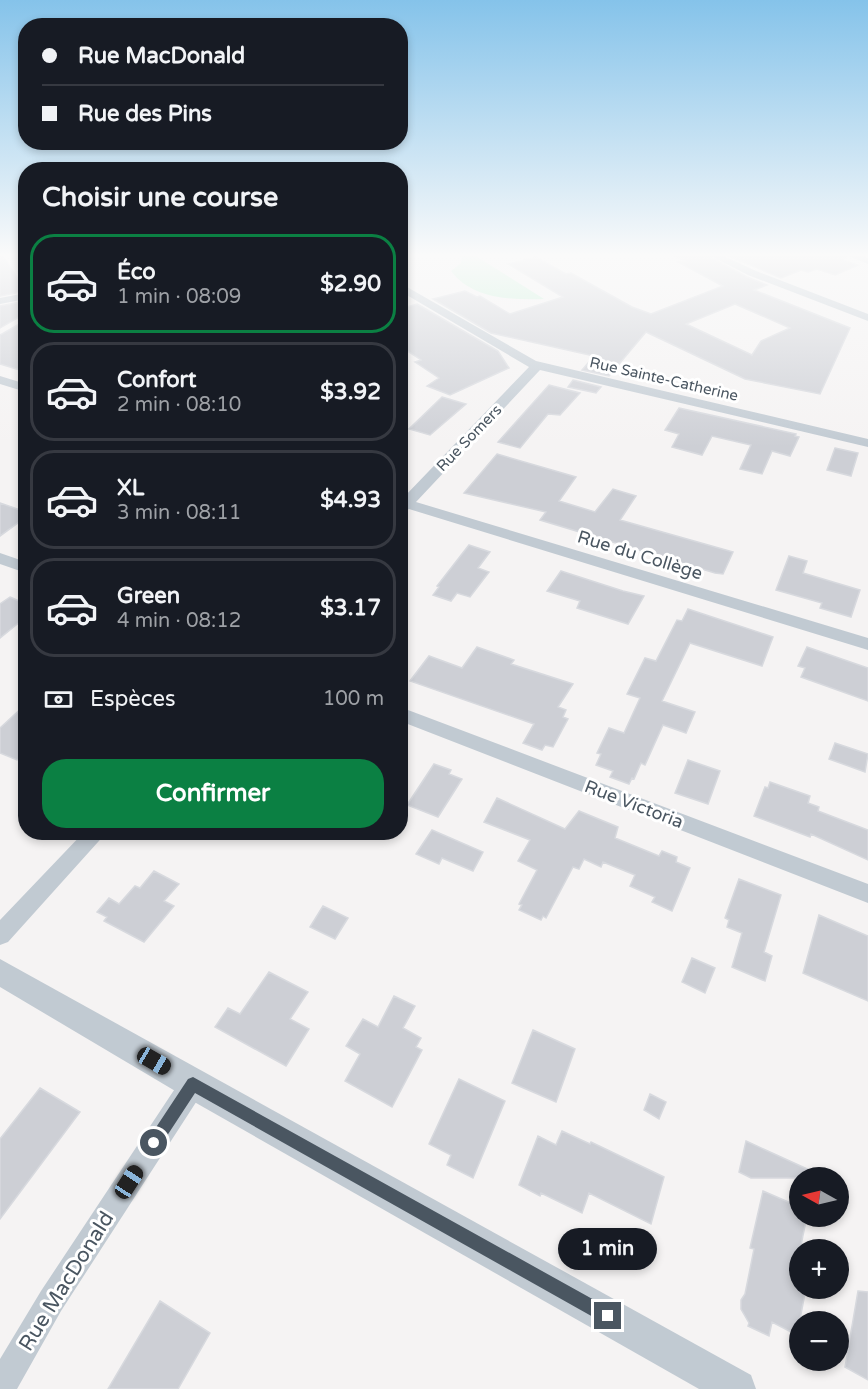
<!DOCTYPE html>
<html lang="fr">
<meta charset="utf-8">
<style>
body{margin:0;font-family:"Varela Round",sans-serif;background:#242831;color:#f1f3f6;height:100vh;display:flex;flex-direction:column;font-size:22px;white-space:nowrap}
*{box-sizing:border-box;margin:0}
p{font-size:20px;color:#9ea1a6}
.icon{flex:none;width:33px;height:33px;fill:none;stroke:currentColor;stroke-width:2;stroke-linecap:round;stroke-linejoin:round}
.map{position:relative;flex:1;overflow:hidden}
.panel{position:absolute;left:18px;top:162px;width:390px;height:678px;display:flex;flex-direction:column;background:#171b24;border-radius:24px;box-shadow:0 3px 9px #0003}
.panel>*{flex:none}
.top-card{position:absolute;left:18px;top:18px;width:390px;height:132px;border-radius:24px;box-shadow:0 3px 9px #0003;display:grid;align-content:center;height:132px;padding:0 24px;background:#171b24}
.needle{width:39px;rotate:278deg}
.buttons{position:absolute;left:789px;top:1167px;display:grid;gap:12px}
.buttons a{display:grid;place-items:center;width:60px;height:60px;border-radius:50%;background:#171b24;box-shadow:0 3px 9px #0003;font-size:30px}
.end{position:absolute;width:27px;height:27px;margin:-14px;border:8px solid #4a5661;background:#fff;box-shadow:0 0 0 3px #fff}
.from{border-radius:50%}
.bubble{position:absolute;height:42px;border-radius:21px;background:#171b24;box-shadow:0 3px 9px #0003;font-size:20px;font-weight:700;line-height:42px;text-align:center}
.car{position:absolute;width:18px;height:36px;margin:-18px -9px;border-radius:8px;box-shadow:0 0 4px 2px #0007;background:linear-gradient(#222 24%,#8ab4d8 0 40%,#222 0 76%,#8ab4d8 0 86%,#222 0)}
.top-card b{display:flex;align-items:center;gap:21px;height:57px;font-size:22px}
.top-card b+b{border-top:2px solid #363941}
.top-card i{width:15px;height:15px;background:#f1f3f6}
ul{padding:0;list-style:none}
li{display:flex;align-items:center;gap:18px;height:99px;margin:0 12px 9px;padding:0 12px;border:3px solid #363941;border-radius:24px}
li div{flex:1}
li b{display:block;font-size:22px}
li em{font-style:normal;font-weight:700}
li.selected{border-color:#0b8043}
li>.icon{width:54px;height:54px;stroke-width:1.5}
h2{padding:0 24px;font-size:27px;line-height:72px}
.pay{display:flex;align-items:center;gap:15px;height:66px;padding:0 24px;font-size:22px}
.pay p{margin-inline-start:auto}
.button{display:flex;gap:12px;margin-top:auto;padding:12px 24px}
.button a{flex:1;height:69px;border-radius:24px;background:#0b8043;color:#fff;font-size:24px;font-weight:700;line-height:69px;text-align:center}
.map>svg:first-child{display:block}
.green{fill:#c3f1d5}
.building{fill:#cdcfd5;stroke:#d7d9de;stroke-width:1.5;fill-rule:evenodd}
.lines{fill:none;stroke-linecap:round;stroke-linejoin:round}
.minor{fill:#c1cad2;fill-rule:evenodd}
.tertiary{fill:#c1cad2;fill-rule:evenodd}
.route{fill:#4a5661}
.labels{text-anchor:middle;stroke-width:6;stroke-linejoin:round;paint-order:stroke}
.far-street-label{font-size:15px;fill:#4a5661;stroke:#fff}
.street-label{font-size:18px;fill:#4a5661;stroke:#fff}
.near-street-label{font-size:21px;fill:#4a5661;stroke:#fff}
</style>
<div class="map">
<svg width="868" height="1389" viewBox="0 0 868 1389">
<rect width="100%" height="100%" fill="#f5f3f3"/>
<path class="green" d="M458,253h13l73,46c-33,1 -72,0 -93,-28l10,-8 1,-5z"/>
<path class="building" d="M0,253h1l25,38 -26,5z
M669,253h34l44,24 20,8 -13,5 96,38 -30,66 -75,-15 -99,-47 -37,44 -27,-6 12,-14 -103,-23 -58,-34 32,-8 12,6 3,-1 30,18 53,-17 -55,-33 28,-7 30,17 5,-1 61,34 19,7 72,-28 -45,-24 7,-1zM735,304l55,24 -29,13 -9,14 -66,-31z
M722,253h117l7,4 -5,2 17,6 -23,10 -18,-6 -9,3 -7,-2 -20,8z
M26,301v12l-26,15v-22z
M417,304l81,47 11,17 -59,27 -23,-9 12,-8 -24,-16 6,-2 -21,-14v-37z
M26,320v52l-26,-8v-29z
M573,380l28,7 -5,6 -28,-6z
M549,385l31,8 -20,22 -12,-1 -28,34 -22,-6z
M442,397l24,7 -36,31 -21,-6z
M679,408l117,26 -1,2 4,1 -9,19 -18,-5 -10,23 -22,-5 11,-24 -39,-9 -10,19 -30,-8 7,-13 -14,-4z
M835,448l23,5 -7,23 -24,-6z
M497,454l79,23 -17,24 36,11 18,-23 23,7 -16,24 113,32 -10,22 -8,-1 -175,-53 6,-8 -82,-19z
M0,503l26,9v5l-26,19z
M469,545l21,7 -12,16 11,4 -19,25 -13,-4 -6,8 -18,-6 6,-8 -2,-1z
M789,556l18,5 -4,12 57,17 -9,27 -31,-9 2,-5 -46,-13z
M561,571l62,20 21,5 -16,28 -51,-16 3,-7 -33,-10z
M10,597l16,7v13l-26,21v-34z
M688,609l85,28 -11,29 -72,-23 -28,58 33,11 -9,21 -23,-8 -18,40 -4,-2 -7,16 -2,-1 -3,6 -19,-7 3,-6 -17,-6 5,-11 -4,-1 12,-25 15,5 16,-35 -13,-4 18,-36 11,3 21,-41 5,1z
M477,647l37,13 -3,4 62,20 -15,23 8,3 -3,7 5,2 -15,28 -8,-2 -3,5 -19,-7 11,-19 -124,-43 19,-25 33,12z
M807,647l61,21v33l-67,-24 4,-9 -7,-2z
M26,704v49l-9,7 -17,-7v-25z
M835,743l33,11 -3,18 -36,-13z
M688,760l32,11 -12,33 -33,-11z
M434,764l17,6 -2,4 13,5 -24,38 -31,-12z
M770,782l40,14 -2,7 11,4 -1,4 50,19v30l-57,-26 -1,3 -56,-21 11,-29 3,1z
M497,798l68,31 14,-18 39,16 -3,11 44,18 3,-5 15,6 -1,5 14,6 -18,43 -20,-9 3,-5 -25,-11 5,-11 -32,-13 -2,5 -17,-8 -5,10 -6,-2 -27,51 -3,-2 -2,4 -22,-10 3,-5 -3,-1 18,-34 -19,-9 12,-21 -46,-18z
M432,830l51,22 -10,19 -31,-13 -3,6 -23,-10z
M154,871l25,13 -15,17 10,5 -30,36 -40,-21 3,-4 -10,-5 12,-14 10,6 16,-18 5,2z
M739,879l42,16 -17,57 8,4 -7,25 -33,-14 10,-34 -15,-6 2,-7 -4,-2z
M323,906l25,12 -13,21 -25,-12z
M819,915l49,21v65l-65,-28z
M692,958l23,10 -10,25 -23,-11z
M269,972l39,20 -18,27 19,10 -23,37 -71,-39 13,-19 12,6z
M394,996l21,10 -12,22 18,10 -5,9 6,3 -30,57 -47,-26 15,-27 -14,-8 17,-27 15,8z
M533,1030l42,19 -19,53 -44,-19z
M459,1079l46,22 -32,77 -26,-13 4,-10 -22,-11z
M40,1088l40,24 -80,107v-80z
M650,1094l16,8 -7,17 -15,-9z
M562,1131l28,13 1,-2 73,35 -13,47 -62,-31 -7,20 -41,-20 -1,3 -21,-11 19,-49 18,9z
M746,1141l81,37h-76l-12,-6z
M763,1191l37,16v9h7l-7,34v38h6l-9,47 -25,-13 -3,14 -21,-10 1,-3 -8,-14v-9l4,-6 9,-45 -4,-1z
M858,1291l10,1v88l-23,-13z
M160,1301l50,32 -32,56h-70z"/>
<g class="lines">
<path class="minor" d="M20,253h6v4z
M705,253h12l39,18 112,43v7l-120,-46z
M841,253h14l13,5v6z
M400,283l136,78 332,78v8l-328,-77 -124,132 452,136v12l-459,-141 -9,5v-16h3l126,-131 -129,-76z
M26,293v6l-26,5v-6z
M0,376l26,8v8l-26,-8z
M0,553l26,9v11l-26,-9z
M400,707l468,177v19l-468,-182z
M84,832h23l-99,110 -8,3v-25z
M193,1071l9,4 4,9 -4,9 -141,218 -44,78h-17v-30l41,-68 143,-216z"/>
<path class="tertiary" d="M0,959l751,416 5,14h-57l-517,-294 -182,-108z"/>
</g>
<linearGradient id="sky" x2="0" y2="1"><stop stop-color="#85c3ea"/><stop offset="0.57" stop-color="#fafafa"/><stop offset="1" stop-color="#fafafa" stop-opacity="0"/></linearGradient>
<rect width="868" height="447" fill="url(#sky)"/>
<path class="route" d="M193,1077l421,234 2,5 -2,6 -6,2 -6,-2 -407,-229 -36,55 -5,2 -5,-2 -2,-5 2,-5 39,-59z"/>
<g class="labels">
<g class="far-street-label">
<text transform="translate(664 379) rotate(13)" y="5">Rue Sainte-Catherine</text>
<text transform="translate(469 438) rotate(-46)" y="5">Rue Somers</text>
</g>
<g class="street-label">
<text transform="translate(640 555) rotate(17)" y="6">Rue du Collège</text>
<text transform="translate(634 804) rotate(21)" y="6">Rue Victoria</text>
</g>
<g class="near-street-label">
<text transform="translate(66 1281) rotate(-58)" y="7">Rue MacDonald</text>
</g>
</g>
</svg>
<div class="buttons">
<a><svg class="needle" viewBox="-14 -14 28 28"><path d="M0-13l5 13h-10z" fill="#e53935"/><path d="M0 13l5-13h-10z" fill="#9ea1a6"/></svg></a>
<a>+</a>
<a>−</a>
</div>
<i class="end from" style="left:154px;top:1143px"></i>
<i class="end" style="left:608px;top:1316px"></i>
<div class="bubble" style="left:558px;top:1228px;width:99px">1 min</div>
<i class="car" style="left:154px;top:1061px;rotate:120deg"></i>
<i class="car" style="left:129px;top:1182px;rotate:33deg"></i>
<div class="top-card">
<b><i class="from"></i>Rue MacDonald</b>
<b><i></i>Rue des Pins</b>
</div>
<section class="panel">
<h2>Choisir une course</h2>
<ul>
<li class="selected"><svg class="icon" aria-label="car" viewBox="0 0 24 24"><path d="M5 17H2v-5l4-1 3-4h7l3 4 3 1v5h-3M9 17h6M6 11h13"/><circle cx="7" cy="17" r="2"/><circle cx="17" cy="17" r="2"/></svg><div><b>Éco</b><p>1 min · 08:09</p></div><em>$2.90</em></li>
<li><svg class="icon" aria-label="car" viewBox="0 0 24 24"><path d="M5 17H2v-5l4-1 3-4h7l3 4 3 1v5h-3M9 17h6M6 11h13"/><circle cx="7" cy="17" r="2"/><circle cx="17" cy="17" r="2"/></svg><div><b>Confort</b><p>2 min · 08:10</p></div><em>$3.92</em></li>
<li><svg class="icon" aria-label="car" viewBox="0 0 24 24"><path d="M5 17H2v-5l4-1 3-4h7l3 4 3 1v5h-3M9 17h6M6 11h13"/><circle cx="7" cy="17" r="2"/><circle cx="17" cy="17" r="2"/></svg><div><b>XL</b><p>3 min · 08:11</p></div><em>$4.93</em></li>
<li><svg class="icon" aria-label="car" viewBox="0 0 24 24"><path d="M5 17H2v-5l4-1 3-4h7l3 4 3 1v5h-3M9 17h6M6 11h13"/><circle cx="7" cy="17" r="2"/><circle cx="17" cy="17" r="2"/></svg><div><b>Green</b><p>4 min · 08:12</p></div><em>$3.17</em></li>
</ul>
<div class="pay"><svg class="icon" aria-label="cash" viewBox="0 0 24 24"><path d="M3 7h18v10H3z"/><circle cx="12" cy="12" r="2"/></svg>Espèces<p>100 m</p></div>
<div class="button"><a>Confirmer</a></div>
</section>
</div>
